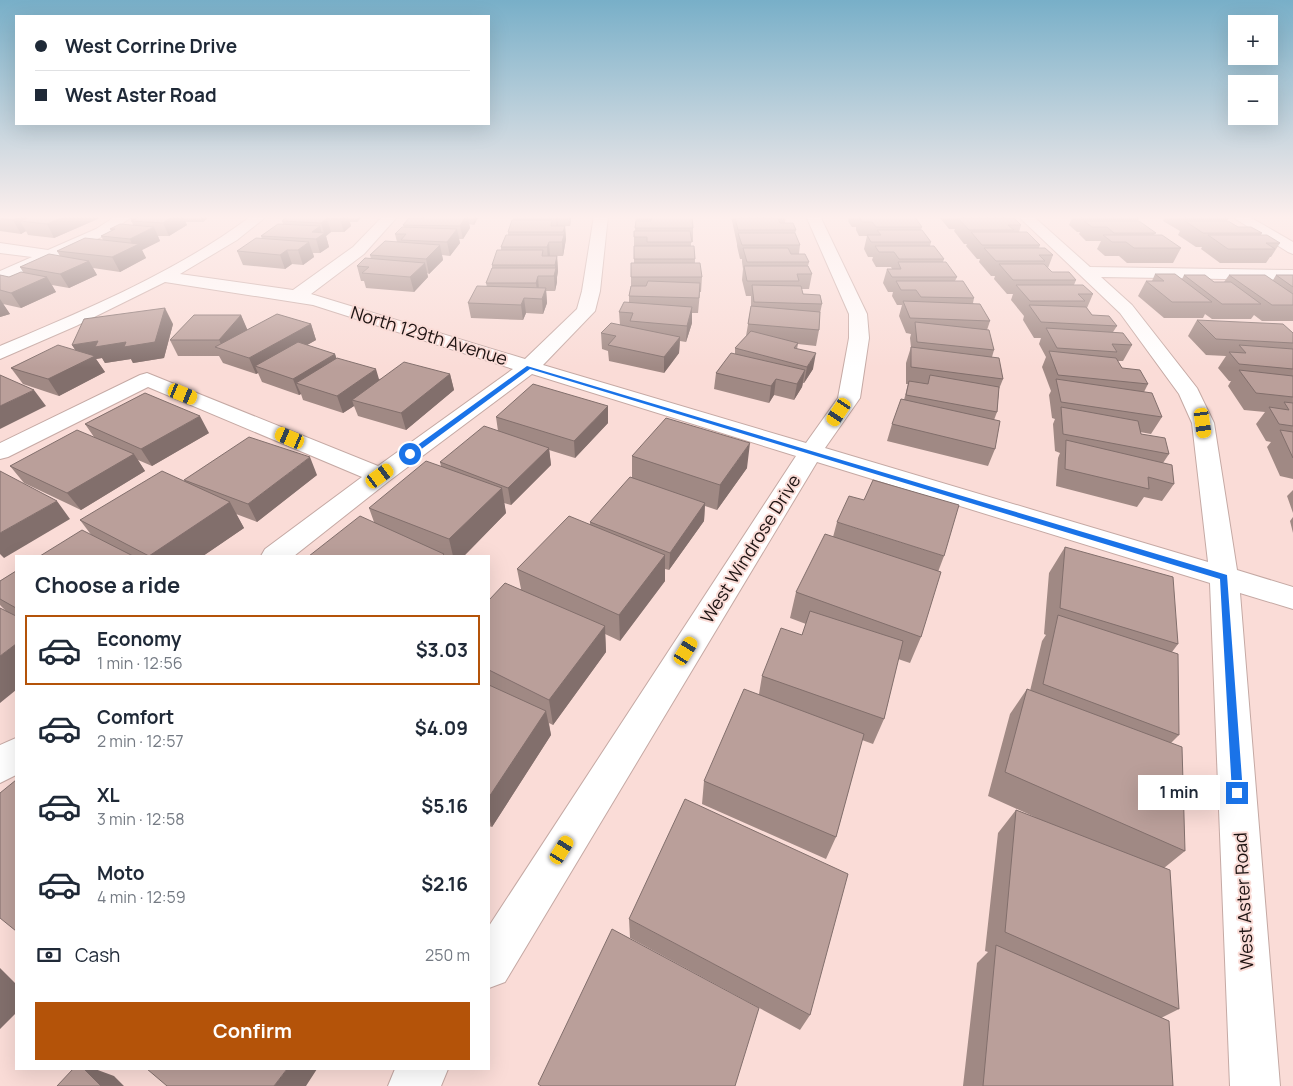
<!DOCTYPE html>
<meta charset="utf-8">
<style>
body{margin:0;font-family:Manrope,sans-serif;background:#f2f2f3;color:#1f2937;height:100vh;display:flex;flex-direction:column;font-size:19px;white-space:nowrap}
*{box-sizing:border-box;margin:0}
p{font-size:16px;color:#747a83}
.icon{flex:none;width:28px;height:28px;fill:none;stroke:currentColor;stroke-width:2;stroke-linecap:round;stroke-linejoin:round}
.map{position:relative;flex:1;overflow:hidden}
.side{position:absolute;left:15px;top:555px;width:475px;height:515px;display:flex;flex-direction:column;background:#fff;border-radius:0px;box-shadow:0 5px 20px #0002}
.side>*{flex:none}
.guide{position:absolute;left:15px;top:15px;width:475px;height:110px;border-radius:0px;box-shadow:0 5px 20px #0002;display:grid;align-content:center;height:110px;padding:0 20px;background:#fff}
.controls{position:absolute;left:1228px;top:15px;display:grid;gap:10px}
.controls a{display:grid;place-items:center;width:50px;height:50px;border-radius:0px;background:#fff;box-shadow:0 5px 20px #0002;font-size:25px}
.end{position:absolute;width:22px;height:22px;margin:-11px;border:6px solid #1a73e8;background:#fff;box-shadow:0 0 0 2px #fff}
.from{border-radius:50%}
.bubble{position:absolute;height:35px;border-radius:0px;background:#fff;box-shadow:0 5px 20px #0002;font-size:16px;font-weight:700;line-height:35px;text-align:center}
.car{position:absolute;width:15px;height:30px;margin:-15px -8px;border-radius:6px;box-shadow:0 0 4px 1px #0007;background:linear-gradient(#f5c518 24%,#345 0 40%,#f5c518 0 76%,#345 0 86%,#f5c518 0)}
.guide b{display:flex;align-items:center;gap:18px;height:48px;font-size:19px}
.guide b+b{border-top:1px solid #e0e1e3}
.guide i{width:12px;height:12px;background:#1f2937}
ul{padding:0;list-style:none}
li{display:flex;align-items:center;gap:15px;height:70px;margin:0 10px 8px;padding:0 10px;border:2px solid transparent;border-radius:0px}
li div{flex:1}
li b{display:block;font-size:19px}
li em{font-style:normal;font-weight:700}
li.current{border-color:#b45309}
li>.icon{width:45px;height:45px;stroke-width:1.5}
h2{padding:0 20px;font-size:22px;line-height:60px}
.pay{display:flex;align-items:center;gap:12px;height:55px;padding:0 20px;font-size:19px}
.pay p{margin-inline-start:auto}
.action{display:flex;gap:10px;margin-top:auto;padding:10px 20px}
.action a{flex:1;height:58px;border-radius:0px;background:#b45309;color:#fff;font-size:20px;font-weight:700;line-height:58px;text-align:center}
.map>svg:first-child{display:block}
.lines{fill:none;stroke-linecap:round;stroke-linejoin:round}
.minor-casing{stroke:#c5a9a4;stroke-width:2}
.minor{fill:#fff;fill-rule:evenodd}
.wall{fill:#a08984}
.shaded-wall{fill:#826f6c}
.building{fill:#ba9f9a;stroke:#826f6c}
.route{fill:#1a73e8}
.labels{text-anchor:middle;stroke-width:4;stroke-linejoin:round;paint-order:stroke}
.street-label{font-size:18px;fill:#1e1413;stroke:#fadcd7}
</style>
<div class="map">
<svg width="1293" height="1086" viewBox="0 0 1293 1086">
<rect width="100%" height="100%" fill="#fadcd7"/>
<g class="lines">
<defs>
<path id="minor" d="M116,216h17l-27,19 -106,47v-11l32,-14 -32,-4v-10l48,7 48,-21z
M251,216h16l-30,24 -57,34 113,16 60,-43 30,-31h15l-34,38 -53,40 214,65 52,-50 5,-18 12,-75h14l-8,75 -5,20 -52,54 263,78 32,-45 11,-60v-24l-43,-98h14l47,98 2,24 -9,60 -35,50 383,114 -16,-139 -13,-29 -59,-81 -102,-97h15l57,51 203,3v10l-192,-3 31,28 65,83 17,35 23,147 56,17v22l-53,-16 40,493h-50l-20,-503 -393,-121 -312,520 -16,6v-62l307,-470 -264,-82 -143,107 -95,75h-33l4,-7 97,-72 -214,-90 -140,70 -8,2v-16l140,-68 7,-2 231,93 135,-97 -200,-64 -148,-23 -89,44 -76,33v-13c83,-35 179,-75 251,-130z
M1231,216h17l45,26v12l-5,-2z
M16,738v37l-16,8v-38z
M395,1069h53l-7,17h-53z"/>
</defs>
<use href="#minor" class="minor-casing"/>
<use href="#minor" class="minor"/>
</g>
<path class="wall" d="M0,216l100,2 -46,20 -26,-3 -2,-4 -5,3 -21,-3z
M130,216h80l-7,6h-18l2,3 -18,11h-11l2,5 -18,9 4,8 -26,14 -27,-4 4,7 -28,13 -17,-3 4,7 -35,16 -18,-4 7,10 -10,3v-42l9,2 14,-5 -3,-5 40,-11 -3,-5 46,-11 -2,-4 10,-5 -1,-2 23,-4z
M288,216h74l-5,6h-7l1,4 -7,6h-13l-5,4 3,11 -9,6h-7l1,4 -11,8 -11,-1 -7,5 -42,-4 -6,-14 25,-12 -1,-3 22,-12 -1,-3z
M423,216h56l-5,9 -5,-1 1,4 -7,11h-4l1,4 -10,13 -8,-1 1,5 -14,14 -2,-1 1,4 -14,15 -48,-4 -2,-7h-3l-4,-15 14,-7 -1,-4 27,-13 -2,-8 9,-7 -1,-2 20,-7z
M513,216h58l-1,10h-5l1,13 -3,17h-13h7l1,15 -1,6v5l-2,9h-9l1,12 -4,11 -17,-1 -3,7 -52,-2 -3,-15 19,-16 -1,-4 6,-15v-3l9,-15v-3l7,-12v-3l5,-12z
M636,216h53l4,12v14h-2v4l4,13v4l7,14 -1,15h-1l-2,21h-6v10l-6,19 -6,-1 -1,12 -15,20 -55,-12 -1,-10 -6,-2 -1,-16 19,-8 -1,-13 10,-10v-6l2,-10v-9l3,-14v-32h1z
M731,216h55l-1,7 11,7 -1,4 5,11 -1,9 10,8 -1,4 4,8 -3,15h-8l2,5 19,10 -3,14v12l-3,16 -18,-2 -1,5 16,20 -9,14h-1l-1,4 -8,13 -20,-5 -5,8 -55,-14 2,-16 19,-19v-6l11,-12 5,-29v-11h-5l-4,-16 1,-11 -1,-7v-3h-2l-3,-13v-2z
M849,216h65l8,11 -1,3 10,12 -1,4 14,13 -1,3 14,15 -2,4 19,17 -1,5 17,18 -3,9 7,20 -2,7 11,22 -4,10 -2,23 -3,8 1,29 -7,17 -101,-25 5,-17 12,-24 4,-16h-2v-21l5,-16 -1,-9 1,-4 -5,-1 -7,-17 3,-11h-5l-5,-9 1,-4h-5l-5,-9 4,-14h5l-1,-2h-15l-4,-7 1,-3h-5l-4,-8 3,-13h-8l-3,-6v-3h-4l-4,-6z
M940,216h71v2l10,7 -2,7 21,13 -1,3 14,7 -5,13 4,4 24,8 -2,5 19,9 -6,14 5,7 25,11 -4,6 19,13 -9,16h-5l4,7 26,16 -4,8 18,25 -11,17 -11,-2 1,2 28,20 -6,9 11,21 -12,17 -18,-4 -7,10 -81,-21 2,-28 2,-5 -5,-2 -2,-27 2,-5 -3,-1 -3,-23 2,-4 -9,-24 4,-10 -7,-13 2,-6h-7l-11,-18 1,-4 -13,-16 2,-6h-6l-13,-15 1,-3h-4l-12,-14 1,-3h-3l-11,-13 1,-2h-3l-10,-13 1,-2h-6l-9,-11z
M1070,216h66l3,2 -1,3 18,12 -2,2 27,13 -8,15h-46l-8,-7h-14l-8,-7 4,-8h-15l-7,-7 1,-2h-3l-8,-7 3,-7z
M1151,216h79l-3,5 11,6 24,6 -1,2 19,8 -9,14h-1l-4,6h-46l-19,-14 1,-2h-6l-18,-12 2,-4 -17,-10 1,-3h-9z
M1155,274l27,5 2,-4 30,7h10l5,-7 44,5 3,-5h17v46h-31l-8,-6 -3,4h-39l-7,-5 -2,4h-39l-26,-22 8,-15h6z
M241,315l6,15 64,-6 5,16 -9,5 28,9 1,4 43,21 71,-5 4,16 -48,40 -48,-14 -4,-10 -11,7 -40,-13 -2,-6 -2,1 -37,-13 -4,-9 -2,1 -33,-11 -4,-7h-41l-8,-16z
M1197,320l96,13v146l-13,-3 -13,-29 4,-5 -5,-1 -10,-17 9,-12 -21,-2 -16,-24 3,-5h-2l-11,-13 8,-12 -20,-1 -18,-19z
M173,324l-9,34 -31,5 -2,-4 -26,4 -3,-5 -6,1 9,13 -46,24 -36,-12 -12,-16 65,-18 -4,-5z
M496,417l112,6 -33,35 -26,-8 2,15 -40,40 -7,-2 2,10 -42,43h-155l65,-34 -5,-14 72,-42 -1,-4 58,-31z
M85,424l124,9 -57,33 -14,-6 7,11 -64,39 -57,-27 -14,-17 84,-29z
M632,456l115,12 -30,42 -12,-4 -1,15 -35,49 -4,-1v12l-45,60 -15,-7 1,18 -53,73 -4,-2 2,12 -59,92 -3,-1v-226l32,-11 -4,-20 73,-45v-2l42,-44z
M317,475l-60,47 -21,-8 8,14 -41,28h-163l52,-20 -12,-16 104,-39z
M1293,490v23l-6,-17z
M1293,517v16l-3,-12z
M837,522l107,34 -6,16 -17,65 -11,26 -12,-4 -14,60 -11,25 -11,-4 -26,97 -10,22 -124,-55 2,-23 55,-87 3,-18 40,-41 4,-11 -16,-6 6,-26 37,-55z
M1065,547l113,97 -6,8 7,83 -8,8 14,108 -21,17 15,141 -18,9 12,68h-210l14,-123 11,-11 -3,-1 13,-118 18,-23 21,8 -49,-22 22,-82 17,-25 3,2 12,-50 4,-6 -2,-1 5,-61z
M16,571v119l-10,-79 -6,-6v-24z
M629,919l181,96 -10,15 -170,-92z"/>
<path class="shaded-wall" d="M23,216h41l-44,5 6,10 -5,3 -8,-14z
M66,216h33l1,2 -46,20 -7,-14z
M173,216h10l4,9 -18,11 -6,-13z
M201,216h9l-7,6z
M343,216h5l3,10 -7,6 -4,-13z
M356,216h6l-5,6z
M466,216h2l2,12 -7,11 -3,-13z
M473,216h6l-5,9z
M556,216h1l1,10 -1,5z
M569,216h2v4l-1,6z
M327,218l4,14 -5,4 3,11 -9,6 -4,-14 -4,-7 8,-6 2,8 2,-1 -3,-10z
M565,226l1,13 -3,17 -1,-14z
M154,227l6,14 -18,9 4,8 -26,14 -8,-15 21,-10 -3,-8z
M457,229l3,14 -10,13 -3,-14z
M309,242l5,15 -11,8 -5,-15z
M549,242l1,14 -2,5 -1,-14z
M440,245l3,15 -14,14 -3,-15z
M287,250l5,14 -7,5 -5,-14z
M557,256l1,15 -1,6v5l-2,9 -1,-15 1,-6v-5z
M89,261l8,14 -28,13 -9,-14z
M425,263l3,14 -14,15 -4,-15z
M538,276l1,15 -1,7 -2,-15z
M47,277l9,15 -35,16 -10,-15z
M546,288l1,15 -4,11 -1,-15z
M524,298l2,15 -3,7 -2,-15z
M0,299l10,15 -10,3z
M692,307v16l-6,19 1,-16z
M165,308l8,16 -9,34 -31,5 -2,-4 -26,4 -3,-5 -6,1 9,13 -46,24 -11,-17 34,-18 -10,-16 26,-4z
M241,315l7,16 -24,19 -5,-10z
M311,324l5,16 -51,29 -10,-3 3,7 -2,1 -7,-16z
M680,337l-1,16 -15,20v-16z
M816,353l-3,16 -9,14 3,-16z
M335,354l5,16 -44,13 5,11 -2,1 -6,-16z
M376,369l5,17 -29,14 2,6 -11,7 -6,-17z
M805,370l-3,17 -8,13 3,-16z
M450,374l4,16 -48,40 -5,-17z
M776,379l-2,16 -5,8 2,-17z
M34,390l12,16 -46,23v-23z
M608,406v17l-33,35 -1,-17z
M200,416l9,17 -57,33 -11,-17z
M750,443l-3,25 -30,42 3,-25z
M549,448l2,17 -40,40 -3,-17z
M134,454l11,17 -64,39 -14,-17z
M310,457l7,18 -60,47 -9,-18z
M502,488l4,25 -42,43h-11l-4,-17z
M57,501l13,18 -66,39 -4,-4v-21z
M230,502l14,26 -41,28h-54z
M705,503l-1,18 -35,49 1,-17z
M665,555v26l-45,60 -1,-26z
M605,626l1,26 -53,73 -4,-25z
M16,644v46l-16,13v-47z
M546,711l5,24 -59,92 -3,-9v-21z
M0,968l16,16v29l-16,16z
M84,1069h11l19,7 10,10h-23z
M287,1069h30l-11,17h-32z"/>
<path class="building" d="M0,216h23l-10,4 -13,-2z
M32,216h34l-19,8 -27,-3z
M130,216h43l-10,7 -32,-2 8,-4z
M288,216h55l-3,3 -13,-1 -6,5 -39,-2z
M425,216h41l-6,10 -57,-1 6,-7h15z
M513,216h43l-1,2h-42z
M651,216h41l1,12h-58l1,-7h15z
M859,216h55l8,11h-46l-4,-5h-10z
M1080,216h56l3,2h-57z
M1183,216h40l3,2h-40z
M735,218h43l2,5h13l3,7h-58z
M958,218h56l7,7h-13l6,5h-45z
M512,220h40l-1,6h14l-2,6h-55z
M1084,221h55l17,12h-42l-7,-6h-15z
M1185,221h43l10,6h13l11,6h-59z
M120,224l34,3 -24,12 -29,-3 14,-7h-5z
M278,224l42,2 -8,6 13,1 -9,6 -55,-3z
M402,227l55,2 -10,13 -46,-2 5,-6h-11z
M877,230h45l9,12h-60l-4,-7h14z
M634,231h56l2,11h-45v-5h-13z
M971,232h56l13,13h-58z
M738,233h57l5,12h-58z
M506,235h58l-2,7h-13l-2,5h-46z
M1103,235h59l19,13h-47l-8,-6h-14z
M1208,235h59l13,8h-14l9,6h-47z
M85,238l54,6 -27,13 -55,-6z
M256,238l53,4 -11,8h-11l-7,5 -43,-4z
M385,241l55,4 -14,14 -56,-4z
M634,246h60l1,13h-61z
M875,246h59l10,13h-45l-5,-7h-15z
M743,248h45l3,6h14l4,8h-62z
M984,248h61l8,7h-14l6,6h-49z
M497,250h46l-1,6h15l-2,9h-63z
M49,254l40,7 -29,13 -40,-7z
M365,258l60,5 -15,14 -48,-4 7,-6 -12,-1z
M898,262h48l11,15h-65l-5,-8h14z
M631,263h69l2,14h-71z
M999,264h45l8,8h17l7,8h-63z
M744,266h64l4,8h-15l2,7h-52z
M492,268h64l-2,8h-16l-2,7h-50z
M21,272l26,5 -36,16 -11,-3v-15l9,2z
M1155,274h20l37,28h-40l-26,-21h18z
M1184,275h21l9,7h17l30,22h-39z
M1229,275h36l28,19v11h-21z
M1276,275h17v12z
M648,281l52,2 -1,15 -70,-2 2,-10h15z
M896,281h67l11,17 -53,-1 -5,-7h-15z
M752,285l49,1 2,8 17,1 2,9 -68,-2z
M1016,285h67l10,9h-15l7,7h-55z
M477,286l69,2 -4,11 -18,-1 -3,7 -53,-2z
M903,301l77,3 10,17 -80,-3z
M624,302l68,5 -5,19 -57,-5 3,-8 -14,-1z
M1029,305l57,2 6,8 17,1 8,10 -76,-4z
M751,306l69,6 -1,18 -71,-6z
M165,308l-10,34 -31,5 2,-5 -31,5 3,-6 -26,4 12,-26z
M277,314l34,10 -62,34 -34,-11z
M194,315h47l-22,25h-49z
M1197,320l86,4 10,9v10l-77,-4z
M915,322l74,8 5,20 -77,-8z
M611,323l69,14 -16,20 -56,-12 8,-9 -15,-3z
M1046,328l77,5 9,12 -20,-1 5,8 -60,-4z
M751,331l47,12 -4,5 22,5 -9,14 -72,-19z
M298,342l37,12 -42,25 -38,-13z
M58,345l37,11 -47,23 -37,-11z
M1239,345l54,4v20l-54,-5 -10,-12 17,1z
M911,347l88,11 4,21 -92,-12z
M1049,351l67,7 6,10 18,2 8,14 -90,-9z
M731,353l74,17 -8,14 -21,-5 -5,7 -55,-13z
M337,358l39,11 -39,27 -41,-13z
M404,362l46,12 -49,39 -49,-13z
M1239,370l54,6v21l-37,-4z
M0,375l34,15 -34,16z
M930,375l69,12 -2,25 -91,-17 3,-14 19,3z
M1056,379l96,14 10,24 -101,-15z
M533,384l75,22 -34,35 -78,-24z
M145,393l55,23 -59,33 -56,-25z
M901,399l99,22 -5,28 -103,-25z
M1284,402l9,1v23l-14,-2 -10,-17 20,3z
M1061,407l77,14 3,13 24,4 4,16 -106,-20z
M666,418l84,25 -30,42 -88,-29z
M484,426l65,22 -41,40 -68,-26z
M77,430l57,24 -67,39 -57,-27z
M1280,430l13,2v26z
M249,437l61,20 -62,47 -64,-24z
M1066,440l106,25 2,19 -26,-7 1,12 -84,-20z
M426,461l76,27 -53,51 -80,-31z
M0,471l57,30 -57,32z
M162,471l68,31 -81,54 -69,-36z
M630,477l75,26 -35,50 -80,-31z
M873,480l86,25 -15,51 -107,-34 12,-26 15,4z
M360,516l84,38 -2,2h-133z
M569,516l96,39 -46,60 -102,-46z
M82,530l51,26h-93z
M825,534l116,38 -20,65 -125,-45z
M1065,547l108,30 5,67 -118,-36z
M16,571v37l-16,-9v-18z
M505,583l100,43 -56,74 -60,-30v-70z
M0,608l16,8v28l-16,12z
M810,611l93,30 -19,78 -122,-43 19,-48 21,7z
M1058,615l120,39 1,81 -136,-51z
M489,685l57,26 -57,86z
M744,689l120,45 -28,103 -132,-56z
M1027,689l155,58 3,104 -180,-79z
M16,780v151l-16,-13v-125z
M685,799l163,75 -38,141 -181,-96z
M1016,810l154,60 9,139 -174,-77z
M612,929l147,79 -24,78h-194l-3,-2z
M996,945l173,76 4,65h-190z
M73,1069h11l17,17h-44z
M147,1069h140l-13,17h-107z"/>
<linearGradient id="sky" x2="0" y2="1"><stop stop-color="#78afc8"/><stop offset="0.59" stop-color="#fdefed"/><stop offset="1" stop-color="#fdefed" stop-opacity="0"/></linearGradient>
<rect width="1293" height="368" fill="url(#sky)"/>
<path class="route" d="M527,366l700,209 16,218 -2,3 -4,2 -4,-2 -1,-3 -12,-214 -690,-210 -118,87h-4v-4z"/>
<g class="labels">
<g class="street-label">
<text transform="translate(429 336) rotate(17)" y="6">North 129th Avenue</text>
<text transform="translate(751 549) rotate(-58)" y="6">West Windrose Drive</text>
<text transform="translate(1244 901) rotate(-93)" y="6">West Aster Road</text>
</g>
</g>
</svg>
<div class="controls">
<a>+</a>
<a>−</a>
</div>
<i class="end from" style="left:410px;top:454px"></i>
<i class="end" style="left:1237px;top:793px"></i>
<div class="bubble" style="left:1138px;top:775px;width:82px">1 min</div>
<i class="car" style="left:183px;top:394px;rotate:112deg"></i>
<i class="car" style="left:839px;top:412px;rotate:214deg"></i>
<i class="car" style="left:1203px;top:423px;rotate:172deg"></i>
<i class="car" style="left:290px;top:438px;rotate:293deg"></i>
<i class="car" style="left:380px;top:476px;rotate:54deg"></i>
<i class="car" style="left:686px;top:651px;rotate:32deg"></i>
<i class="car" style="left:562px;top:850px;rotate:32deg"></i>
<div class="guide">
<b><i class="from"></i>West Corrine Drive</b>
<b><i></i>West Aster Road</b>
</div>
<section class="side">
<h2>Choose a ride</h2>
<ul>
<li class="current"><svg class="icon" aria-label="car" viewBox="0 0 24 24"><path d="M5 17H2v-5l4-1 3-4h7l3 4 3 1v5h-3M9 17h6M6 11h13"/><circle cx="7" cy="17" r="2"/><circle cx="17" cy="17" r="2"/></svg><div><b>Economy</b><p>1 min · 12:56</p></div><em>$3.03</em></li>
<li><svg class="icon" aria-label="car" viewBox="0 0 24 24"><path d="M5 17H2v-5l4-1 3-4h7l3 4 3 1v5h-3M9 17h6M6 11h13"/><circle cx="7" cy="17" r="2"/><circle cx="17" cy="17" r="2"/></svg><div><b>Comfort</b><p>2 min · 12:57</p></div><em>$4.09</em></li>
<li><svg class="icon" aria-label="car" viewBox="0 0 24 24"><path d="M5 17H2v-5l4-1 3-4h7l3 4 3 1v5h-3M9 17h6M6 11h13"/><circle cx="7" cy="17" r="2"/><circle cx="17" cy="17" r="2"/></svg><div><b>XL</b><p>3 min · 12:58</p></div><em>$5.16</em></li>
<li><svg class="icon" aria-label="car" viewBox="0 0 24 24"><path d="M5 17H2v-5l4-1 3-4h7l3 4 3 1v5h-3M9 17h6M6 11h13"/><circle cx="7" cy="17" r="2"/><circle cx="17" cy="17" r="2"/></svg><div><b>Moto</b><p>4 min · 12:59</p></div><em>$2.16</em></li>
</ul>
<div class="pay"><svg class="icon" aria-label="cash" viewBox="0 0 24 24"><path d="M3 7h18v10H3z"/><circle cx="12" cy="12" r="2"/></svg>Cash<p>250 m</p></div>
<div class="action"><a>Confirm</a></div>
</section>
</div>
